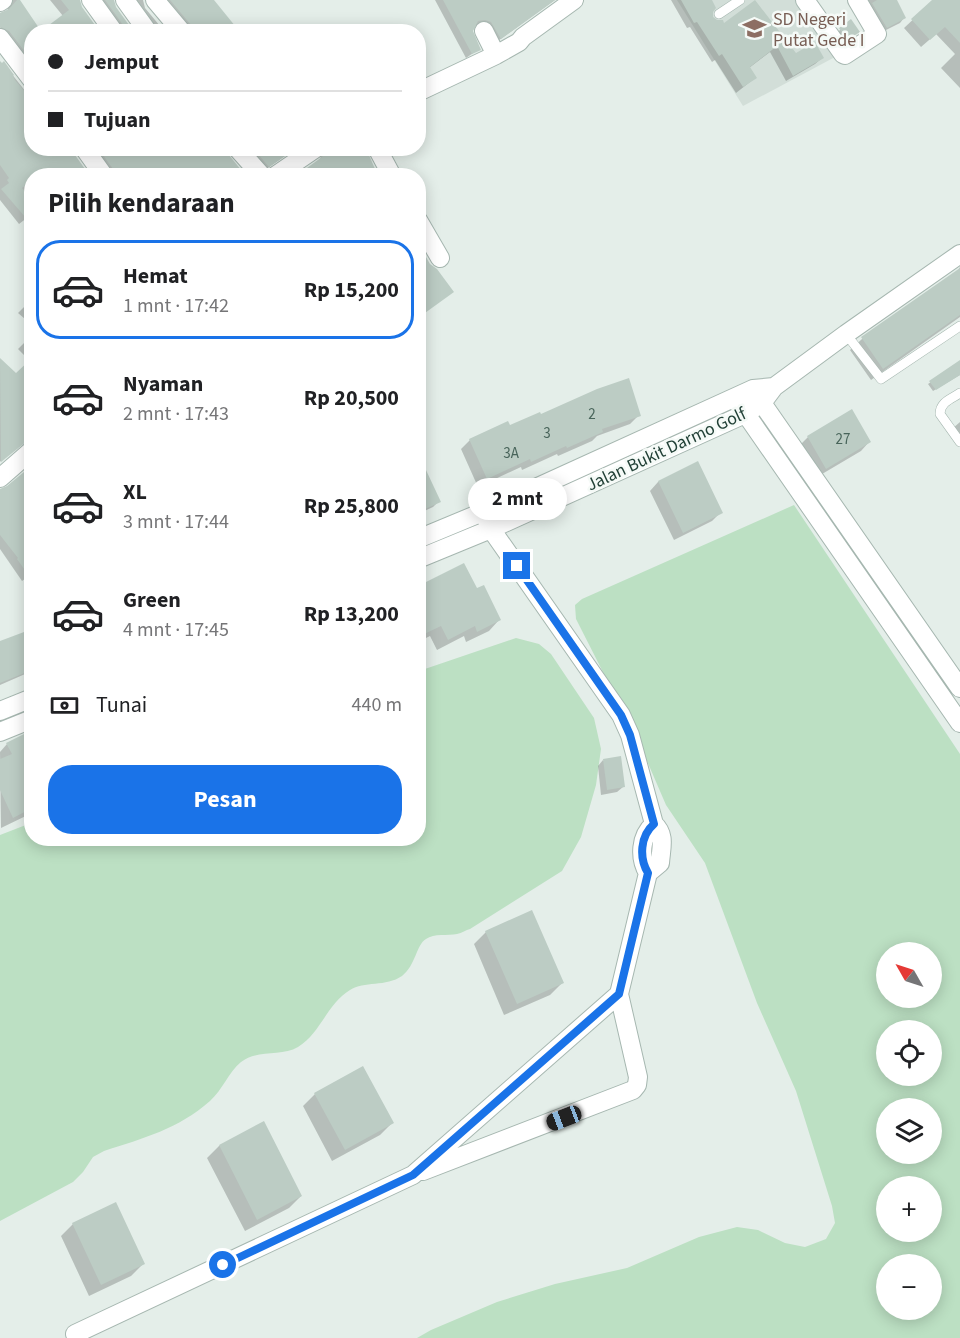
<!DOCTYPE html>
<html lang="id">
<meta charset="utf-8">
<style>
body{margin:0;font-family:"Source Sans 3",sans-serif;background:#f6f6f6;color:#202124;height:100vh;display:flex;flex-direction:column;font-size:22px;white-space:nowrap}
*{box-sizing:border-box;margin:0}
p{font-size:20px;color:#757577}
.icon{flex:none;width:33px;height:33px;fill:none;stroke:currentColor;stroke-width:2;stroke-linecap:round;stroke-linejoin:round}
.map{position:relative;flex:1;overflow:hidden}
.panel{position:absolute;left:24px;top:168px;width:402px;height:678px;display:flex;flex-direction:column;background:#fff;border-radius:24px;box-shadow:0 3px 15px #0003}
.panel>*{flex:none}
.top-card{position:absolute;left:24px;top:24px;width:402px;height:132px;border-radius:24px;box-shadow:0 3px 15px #0003;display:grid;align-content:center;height:132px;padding:0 24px;background:#fff}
.needle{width:39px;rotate:309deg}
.tools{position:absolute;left:876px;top:942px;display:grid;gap:12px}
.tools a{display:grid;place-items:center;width:66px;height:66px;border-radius:50%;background:#fff;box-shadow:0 3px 15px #0003;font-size:30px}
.end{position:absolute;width:27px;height:27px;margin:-14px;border:8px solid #1a73e8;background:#fff;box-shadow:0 0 0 3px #fff}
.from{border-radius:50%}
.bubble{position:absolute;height:42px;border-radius:21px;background:#fff;box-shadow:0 3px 15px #0003;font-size:20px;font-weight:700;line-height:42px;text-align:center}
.car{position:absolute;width:18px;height:36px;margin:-18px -9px;border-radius:8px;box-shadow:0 0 4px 2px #0007;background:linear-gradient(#222 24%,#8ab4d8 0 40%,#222 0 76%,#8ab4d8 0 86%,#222 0)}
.top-card b{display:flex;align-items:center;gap:21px;height:57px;font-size:22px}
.top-card b+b{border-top:2px solid #e0e0e0}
.top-card i{width:15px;height:15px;background:#202124}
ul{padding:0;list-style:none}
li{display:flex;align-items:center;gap:18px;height:99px;margin:0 12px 9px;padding:0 12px;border:3px solid transparent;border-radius:24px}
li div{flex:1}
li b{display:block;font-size:22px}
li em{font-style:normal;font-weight:700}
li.active{border-color:#1a73e8}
li>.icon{width:54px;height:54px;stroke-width:1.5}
h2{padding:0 24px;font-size:27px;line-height:72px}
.pay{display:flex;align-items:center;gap:15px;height:66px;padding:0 24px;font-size:22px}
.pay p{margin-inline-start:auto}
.primary-button{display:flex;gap:12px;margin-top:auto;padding:12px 24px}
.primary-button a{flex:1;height:69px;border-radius:24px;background:#1a73e8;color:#fff;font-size:24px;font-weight:700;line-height:69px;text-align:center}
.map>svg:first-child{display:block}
.built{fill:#d2ded8}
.green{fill:#bce0c3;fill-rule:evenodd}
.shadow{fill:#0003}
.building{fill:#bcccc4}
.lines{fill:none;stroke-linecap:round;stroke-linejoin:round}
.service-casing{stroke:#a6b7b0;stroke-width:10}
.minor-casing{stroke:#a6b7b0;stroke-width:20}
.service{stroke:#fff;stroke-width:9}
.minor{stroke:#fff;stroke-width:18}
.route{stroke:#1a73e8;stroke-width:8}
.labels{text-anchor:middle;stroke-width:5;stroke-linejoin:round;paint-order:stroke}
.number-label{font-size:15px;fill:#48645a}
.education-label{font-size:18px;fill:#785e54;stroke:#f5faf7;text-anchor:start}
.street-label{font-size:18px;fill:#224137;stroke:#f5faf7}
</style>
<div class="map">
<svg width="960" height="1338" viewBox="0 0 960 1338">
<rect width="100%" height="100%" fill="#e4eee9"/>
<path class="built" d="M677,0h120l38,57 -92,49z"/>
<path class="green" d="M794,505l166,249v584h-543l14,-8 66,-28 58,-18 72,-16 72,-31 38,-10 21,3 27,13 20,4 21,-8 9,-16 -3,-17 -36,-115 -39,-88 -52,-140 -39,-58 -25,-58 -65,-128 -1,-14 7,-6zM886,952h46v46h-46zM886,1030h46v46h-46zM886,1108h46v46h-46zM886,1186h46v46h-46zM886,1264h46v46h-46z
M516,638l23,6 12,10 43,64 7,31 -5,36 -15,52 -19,34 -92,58c-4,1 -8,4 -13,5 -9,2 -23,-1 -31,5 -10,6 -10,26 -24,37 -16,11 -38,5 -52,14 -23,14 -30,44 -52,57 -17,10 -41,2 -57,15 -13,11 -18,27 -31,39 -32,28 -66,37 -106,50l-11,6 -10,15 -10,10 -73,39v-386l31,-12 1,15h386l1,-167z"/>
<path class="shadow" d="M5,0h14l13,32v43l-32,-48v-14l7,-1 2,-7z
M50,0h28l3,7 -18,9z
M95,0h17l3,7 17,25h-15z
M128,0h15l2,8 20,24h-14z
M159,0h53l21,26 3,-2 5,8h-56z
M435,0h120l-60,43 -16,-18 -5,1 -3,5 8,18 -13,9z
M671,0h39l1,14 4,7 9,4 31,-24 41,54 26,3 -7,6 -29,17 -16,-29 -21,16 6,10 -19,15 -21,-33 -3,2 -22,-35 -3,1z
M863,0h32l9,18 -4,5 -18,9z
M934,0h26v88l-19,-20 14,-14 -19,-20 -15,13 -17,-19z
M851,21l7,11 -17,13 -7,-10z
M3,63l23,29 6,-1v104l-4,2 4,17 -13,10 -19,-24v-134z
M88,148h137l2,8 17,20h-137z
M241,148h55l-34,24z
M319,148h46l12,28h-79l20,-14 4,-7z
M960,267v50l-89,63 -21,-30 12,-11 96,-68z
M32,299v26l-14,-12z
M32,335v91l-30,29 2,2 -4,5v-102l16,16 14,-15 -12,-12z
M960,362v13l-27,16 -5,-7z
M639,415l-9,9 -33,12 -5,5 -34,15 -1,-2 -35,16 -1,-3 -43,20 -17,-38 9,-9 40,-13z
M960,422v19l-8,-12z
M808,437l61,5 -8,9 -44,26 -18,-31z
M418,463l21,38 -6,6 -15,7z
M697,463l24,49 -9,9 -38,19 -24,-49 8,-9z
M0,490l32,84 -10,7 -22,-32z
M418,588l81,32 -10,11 -23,11 -2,-6 -27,14 -7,-14 -12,6z
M32,627v44l-32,14v-42l21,-8z
M7,744l22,2 3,-1v68l-31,15 -1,-76z
M603,760l20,27 -6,5 -16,3 -3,-29z
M486,932l76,51 -12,12 -46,20 -30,-71z
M315,1094l77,29 -12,12 -48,26 -29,-55z
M263,1123l38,73 -12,12 -44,23 -38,-73 12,-12z
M73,1224l70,40 -12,12 -42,20 -28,-60z"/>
<path class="building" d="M17,0h3l21,31 28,-21 -8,-10h19l2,7 18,25h-68v29l-23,-30 -9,-4v-14l9,-4z
M105,0h9l2,7 18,25h-9l-2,-7z
M170,0h44l26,32h-47l-2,-7z
M443,0h112l-54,39 -10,-17 -6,-2 -7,1 -5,10 8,19 -9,4z
M681,0h31l4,8 -3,4v5l4,3h6l1,3 31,-23 41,53 19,-11 9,16 -31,18 -16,-30 -27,21 7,11 -14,9 -21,-33 -3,2 -22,-34 -3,1z
M877,0h20l9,18 -19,10 -15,-25z
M932,0h28v43l-15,-16 -15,13 -19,-21z
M851,19l9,13 -13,8 -8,-12z
M0,61l2,2 2,-2 10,14 -1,1 2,4 17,20v48h41l2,7 15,21h-58v4l-10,8 10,11v26l-31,-36 8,-6 -2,-3 2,-2 -9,-13z
M98,148h128l3,7 17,21h-131l-2,-7z
M253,148h31l4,6 -19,13z
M327,148h39l9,21 -11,7h-68l26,-19z
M418,243l12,21 7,5 17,23 -36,26z
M960,268v47l-77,54 -22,-32z
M0,358l16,15 16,-15v65l-6,5 6,5v4l-31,25z
M960,360v15l-24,15 -7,-9z
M629,378l12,38 -39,13 1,3 -36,16 -1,-2 -35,16 -1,-3 -43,20 -18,-40 39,-18 2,4 30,-13 1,2 56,-25z
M852,409l19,33 -45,27 -19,-33z
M418,453l23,49 -23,10z
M698,461l25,52 -40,20 -25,-52z
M30,467l2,2v111l-15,-21 1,-1 -18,-23v-46l7,-3z
M464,563l13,25 7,-3 17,35 -24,12 -2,-6 -27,14 -7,-14 -23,11v-51z
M32,629v41l-32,13v-42z
M24,734l8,15v59l-19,10 -13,-28v-31l12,-5 -6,-11z
M621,756l4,31 -18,3 -4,-31z
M532,910l32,73 -47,21 -32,-73z
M363,1066l31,57 -49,27 -31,-57z
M264,1121l38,75 -45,24 -38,-75z
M116,1202l29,62 -44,21 -29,-62z"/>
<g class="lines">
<defs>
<path id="service" d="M719,14l21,-14
M846,334l35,45 79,-53
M960,393c-9,6 -20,9 -20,21l20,28"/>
<path id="minor" d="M91,0l23,32
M125,0l23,32
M155,0l27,32
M805,0l38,54 2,1 32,-21 -20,-34
M0,2l3,-2
M0,38l32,42
M496,55l23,-13 4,-5 51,-37
M418,92l78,-37 -12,-24
M84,148l20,28
M237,148l25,28
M377,148l15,28
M275,176l41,-28
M418,220l22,38
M774,387l72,-53 114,-80
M755,393l205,295
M739,404l221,319
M0,478l32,-28
M418,539l65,-27 270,-123 21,-2 -12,16 -17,11 -254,115 -73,30
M0,711l32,-13
M0,732l32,-13
M648,873c-9,-15 -8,-37 6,-49
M423,1171l210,-81 4,-5 1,-8 -19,-83
M75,1334l338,-159 206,-181 29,-121 12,-10c1,-15 6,-28 -6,-39l-24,-89 -9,-20 -130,-186 -8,-17"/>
</defs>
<use href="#service" class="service-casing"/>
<use href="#minor" class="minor-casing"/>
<use href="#service" class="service"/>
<use href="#minor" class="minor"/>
</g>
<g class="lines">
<path class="route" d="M223,1265l190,-90 206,-181 29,-121c-9,-15 -8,-37 6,-49l-24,-89 -9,-20 -104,-149"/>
</g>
<defs>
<symbol id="school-bare" viewBox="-9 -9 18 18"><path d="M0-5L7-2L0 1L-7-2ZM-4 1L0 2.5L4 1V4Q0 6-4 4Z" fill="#8d6e63" stroke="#f5faf7" stroke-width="2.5" paint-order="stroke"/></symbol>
</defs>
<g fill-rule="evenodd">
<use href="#school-bare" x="738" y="12" width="33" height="33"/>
</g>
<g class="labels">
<g class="number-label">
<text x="592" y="419">2</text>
<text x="547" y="438">3</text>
<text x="843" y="444">27</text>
<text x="511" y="458">3A</text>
</g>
<g class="education-label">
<text x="773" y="25">SD Negeri<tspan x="773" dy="21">Putat Gede I</tspan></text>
</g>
<g class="street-label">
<text transform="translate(666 449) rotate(-25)" y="6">Jalan Bukit Darmo Golf</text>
</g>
</g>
</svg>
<div class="tools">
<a><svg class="needle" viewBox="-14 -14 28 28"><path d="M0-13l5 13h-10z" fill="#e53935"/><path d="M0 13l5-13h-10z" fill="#757577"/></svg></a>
<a><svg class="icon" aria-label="locate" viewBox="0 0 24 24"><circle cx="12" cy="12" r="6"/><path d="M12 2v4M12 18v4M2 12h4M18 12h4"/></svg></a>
<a><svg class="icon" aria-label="layers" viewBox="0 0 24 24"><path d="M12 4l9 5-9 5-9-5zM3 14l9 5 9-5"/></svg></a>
<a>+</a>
<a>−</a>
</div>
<i class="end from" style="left:223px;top:1265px"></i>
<i class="end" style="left:517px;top:566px"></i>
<div class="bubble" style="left:468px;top:478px;width:99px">2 mnt</div>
<i class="car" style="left:564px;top:1118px;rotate:249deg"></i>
<div class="top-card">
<b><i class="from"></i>Jemput</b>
<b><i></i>Tujuan</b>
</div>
<section class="panel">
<h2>Pilih kendaraan</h2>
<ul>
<li class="active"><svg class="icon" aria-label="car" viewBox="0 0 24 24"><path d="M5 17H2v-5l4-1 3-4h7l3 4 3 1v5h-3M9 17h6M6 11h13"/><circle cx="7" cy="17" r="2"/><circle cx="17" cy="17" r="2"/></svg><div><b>Hemat</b><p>1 mnt · 17:42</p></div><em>Rp 15,200</em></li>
<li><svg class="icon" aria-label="car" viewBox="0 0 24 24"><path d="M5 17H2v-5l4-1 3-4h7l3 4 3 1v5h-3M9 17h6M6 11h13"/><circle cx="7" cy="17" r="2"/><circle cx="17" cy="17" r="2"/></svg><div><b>Nyaman</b><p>2 mnt · 17:43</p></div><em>Rp 20,500</em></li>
<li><svg class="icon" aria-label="car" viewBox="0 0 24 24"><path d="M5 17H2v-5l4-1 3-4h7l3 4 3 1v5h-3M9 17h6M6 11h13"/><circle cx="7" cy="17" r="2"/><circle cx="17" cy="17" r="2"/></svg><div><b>XL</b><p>3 mnt · 17:44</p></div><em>Rp 25,800</em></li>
<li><svg class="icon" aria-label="car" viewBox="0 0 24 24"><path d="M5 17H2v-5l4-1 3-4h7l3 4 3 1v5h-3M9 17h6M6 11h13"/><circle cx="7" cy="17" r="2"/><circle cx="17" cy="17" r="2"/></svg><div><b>Green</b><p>4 mnt · 17:45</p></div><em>Rp 13,200</em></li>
</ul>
<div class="pay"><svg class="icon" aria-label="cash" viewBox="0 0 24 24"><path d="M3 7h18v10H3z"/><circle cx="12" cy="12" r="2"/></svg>Tunai<p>440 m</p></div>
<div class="primary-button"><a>Pesan</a></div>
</section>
</div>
